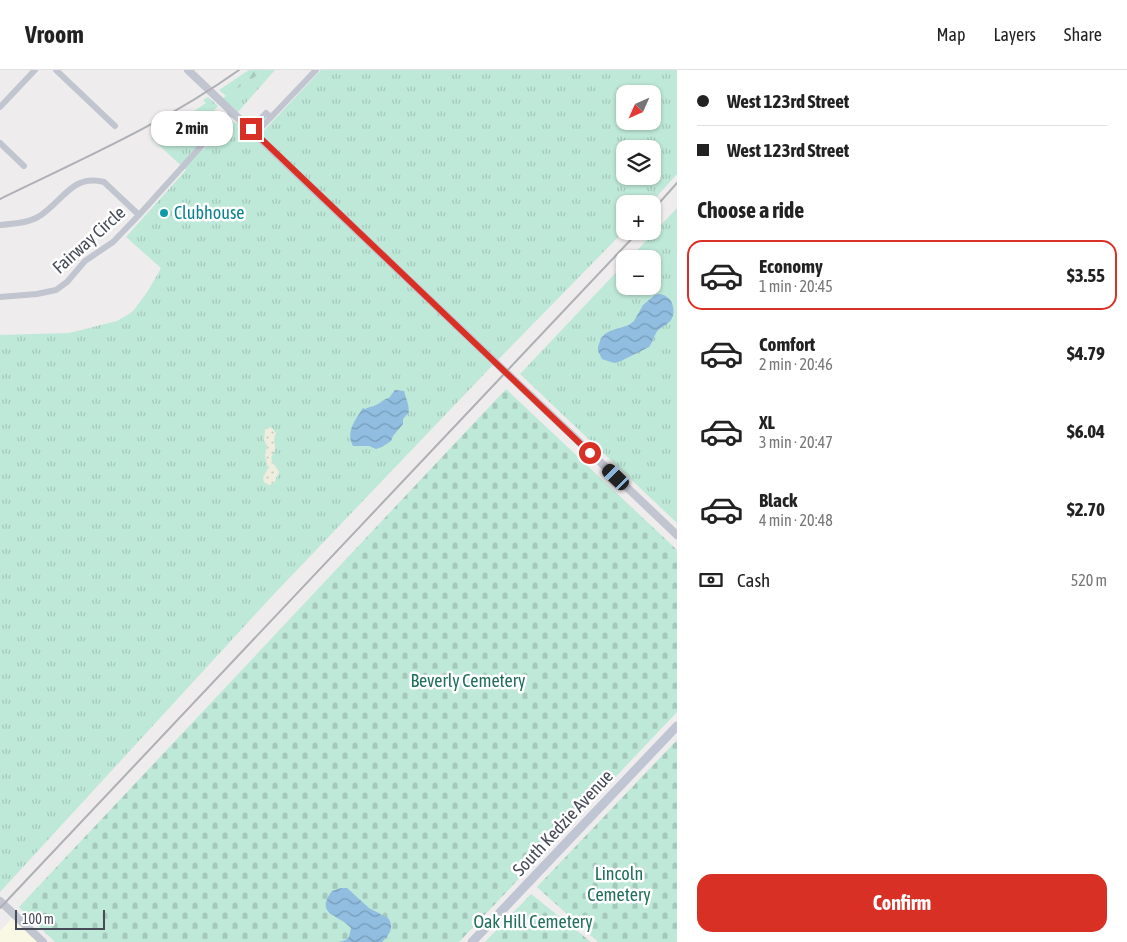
<!DOCTYPE html>
<meta charset="utf-8">
<style>
body{margin:0;font-family:"Asap Condensed",sans-serif;background:#f6f6f6;color:#222;height:100vh;display:flex;flex-direction:column;font-size:19px;white-space:nowrap}
*{box-sizing:border-box;margin:0}
p{font-size:16px;color:#767676}
.icon{flex:none;width:28px;height:28px;fill:none;stroke:currentColor;stroke-width:2;stroke-linecap:round;stroke-linejoin:round}
.map{position:relative;flex:1;overflow:hidden}
.drawer{display:flex;flex-direction:column;background:#fff;width:450px}
.drawer>*{flex:none}
.hud{display:grid;align-content:center;height:110px;padding:0 20px;background:#fff}
.needle{width:32px;rotate:225deg}
.fabs{position:absolute;left:616px;top:15px;display:grid;gap:10px}
.fabs a{display:grid;place-items:center;width:45px;height:45px;border-radius:10px;background:#fff;box-shadow:0 1px 4px #0004;font-size:25px}
.scale{position:absolute;left:15px;bottom:12px;width:90px;box-sizing:border-box;padding-left:5px;border:2px solid #464b57;border-top:0;font-size:14px;line-height:18px;white-space:nowrap;color:#464b57;-webkit-text-stroke:4px #fff;paint-order:stroke}
.end{position:absolute;width:22px;height:22px;margin:-11px;border:6px solid #d93025;background:#fff;box-shadow:0 0 0 2px #fff}
.from{border-radius:50%}
.bubble{position:absolute;height:35px;border-radius:15px;background:#fff;box-shadow:0 1px 4px #0004;font-size:16px;font-weight:700;line-height:35px;text-align:center}
.car{position:absolute;width:15px;height:30px;margin:-15px -8px;border-radius:6px;box-shadow:0 0 4px 1px #0007;background:linear-gradient(#222 24%,#8ab4d8 0 40%,#222 0 76%,#8ab4d8 0 86%,#222 0)}
.hud b{display:flex;align-items:center;gap:18px;height:48px;font-size:19px}
.hud b+b{border-top:1px solid #e0e0e0}
.hud i{width:12px;height:12px;background:#222}
ul{padding:0;list-style:none}
li{display:flex;align-items:center;gap:15px;height:70px;margin:0 10px 8px;padding:0 10px;border:2px solid transparent;border-radius:15px}
li div{flex:1}
li b{display:block;font-size:19px}
li em{font-style:normal;font-weight:700}
li.selected{border-color:#d93025}
li>.icon{width:45px;height:45px;stroke-width:1.5}
h2{padding:0 20px;font-size:22px;line-height:60px}
.pay{display:flex;align-items:center;gap:12px;height:55px;padding:0 20px;font-size:19px}
.pay p{margin-inline-start:auto}
.action{display:flex;gap:10px;margin-top:auto;padding:10px 20px}
.action a{flex:1;height:58px;border-radius:15px;background:#d93025;color:#fff;font-size:20px;font-weight:700;line-height:58px;text-align:center}
header{display:flex;align-items:center;gap:30px;box-sizing:border-box;height:70px;padding:0 25px;background:#fff;border-bottom:1px solid #e0e0e0}
header strong{font-size:24px}
nav{display:flex;gap:28px;margin-inline-start:auto;font-size:18px}
main{display:flex;flex:1;min-height:0}
.map>svg:first-child{display:block}
.commercial{fill:#f9f8e5}
.grass{fill:url(#grass-tufts);fill-rule:evenodd}
.forest{fill:url(#forest-firs)}
.sand{fill:url(#sand-dots)}
.cemetery{fill:url(#cemetery-stones)}
.water{fill:url(#water-waves)}
.lines{fill:none;stroke-linecap:round;stroke-linejoin:round}
.minor{stroke:#c1c5d0;stroke-width:6}
.tertiary{stroke:#c1c5d0;stroke-width:8}
.secondary{stroke:#c0c5d3;stroke-width:9}
.rail{stroke:#afb0b5;stroke-width:2}
.route{stroke:#d93025;stroke-width:6}
.culture-dot{fill:#0f9aa8;stroke:#fff;stroke-width:2}
.labels{text-anchor:middle;stroke-width:5;stroke-linejoin:round;paint-order:stroke}
.culture-label{font-size:18px;fill:#0d838f;stroke:#fff;text-anchor:start}
.street-label{font-size:18px;fill:#464b57;stroke:#fff}
.park-label{font-size:18px;fill:#206f5a;stroke:#fff}
</style>
<header>
<strong>Vroom</strong>
<nav><a>Map</a><a>Layers</a><a>Share</a></nav>
</header>
<main>
<div class="map">
<svg width="677" height="872" viewBox="0 0 677 872">
<defs>
<pattern id="grass-tufts" width="24" height="20" patternUnits="userSpaceOnUse" patternTransform="scale(1.25)"><rect width="24" height="20" fill="#bee8d8"/><path d="M3 7l-1-3M5 7V3M7 7l1-3M15 17l-1-3M17 17v-4M19 17l1-3" fill="none" stroke="#a5c8bc"/></pattern>
<pattern id="forest-firs" width="22" height="20" patternUnits="userSpaceOnUse" patternTransform="scale(1.25)"><rect width="22" height="20" fill="#bee8d8"/><path d="M5 1l3.5 6h-7zM16 11l3.5 6h-7z" fill="#a5c8bc"/></pattern>
<pattern id="sand-dots" width="8" height="8" patternUnits="userSpaceOnUse" patternTransform="scale(1.25)"><rect width="8" height="8" fill="#efedde"/><path d="M2 2h.1M6 6h.1" fill="none" stroke="#cecdc1" stroke-width="1.8" stroke-linecap="round"/></pattern>
<pattern id="cemetery-stones" width="16" height="16" patternUnits="userSpaceOnUse" patternTransform="scale(1.25)"><rect width="16" height="16" fill="#bee8d8"/><path d="M2 7V4a2 2 0 0 1 4 0v3zM10 15v-3a2 2 0 0 1 4 0v3z" fill="#a5c8bc"/></pattern>
<pattern id="water-waves" width="16" height="10" patternUnits="userSpaceOnUse" patternTransform="scale(1.25)"><rect width="16" height="10" fill="#90bde0"/><path d="M0 5q4-4 8 0t8 0" fill="none" stroke="#779cb8"/></pattern>
</defs>
<rect width="100%" height="100%" fill="#eeecec"/>
<path class="commercial" d="M12,848l25,24h-37v-11z"/>
<path class="grass" d="M265,0h10l-37,42 -15,-14z
M321,0h356v104l-27,30h-25v26l-136,139 -215,225 -274,298v-557l69,-2 48,-12 12,-7 5,-4 14,-19 13,-23 -35,-31 60,-67 -35,-32 24,-14 31,-21 -3,-3 5,-3 10,9 -14,16 -7,-7 -13,13 12,10 21,-23 6,-4v3l-2,4 -23,27 5,5 25,-27 3,-2 6,2 18,17zM625,24h27v27h-27zM625,79h27v27h-27z
M677,138v315l-157,-149 105,-111v23h27v-27h-23z"/>
<path class="forest" d="M249,0h16l-39,26 -7,-6z"/>
<path class="sand" d="M268,357l4,1 4,5c-4,10 0,9 -1,16 -1,5 -5,7 -3,12 2,5 5,6 7,11l-5,11 -5,2 -5,-3 -1,-4 5,-10 -3,-12 2,-10 -3,-6 1,-10z"/>
<path class="cemetery" d="M506,319l171,161v162l-218,230h-404l-36,-35z
M677,670v202h-79l-61,-55z
M531,824l60,48h-106z"/>
<path class="water" d="M659,224c13,1 18,16 12,26 -4,5 -9,7 -13,10 -4,5 -5,12 -9,17l-28,14 -6,2 -4,-1 -9,-3 -4,-8v-4l3,-9 4,-4 5,-3 19,-6 5,-4 9,-16 12,-10z
M395,320l9,1 4,13 1,8 -6,7v5l-10,12 -2,5 -9,6 -6,2 -7,-3h-16c-8,-14 3,-27 10,-38l2,1c4,-2 7,-2 11,-4 5,-2 7,-6 13,-7z
M341,818h6l22,20 19,10c7,9 1,17 -6,24h-43l7,-2 3,-3 2,-9c-12,-14 -37,-13 -19,-37z"/>
<g class="lines">
<path class="minor" d="M56,0l59,56
M0,37l35,-37
M251,59l15,-16 5,4
M255,64l61,-64
M0,73l24,23
M139,145l93,-103
M0,155c13,-1 27,-2 38,-8 24,-14 34,-44 66,-35l35,33 -26,27 -28,19 -18,21 -11,8 -19,4 -37,3"/>
<path class="tertiary" d="M188,0l489,465
M0,831l43,41"/>
<path class="secondary" d="M472,872l205,-216"/>
<path class="rail" d="M0,129c82,-40 165,-76 239,-129
M652,141l25,-28
M0,838l639,-677"/>
</g>
<g class="lines">
<path class="route" d="M251,59l339,324"/>
</g>
<circle class="culture-dot" cx="164" cy="143" r="5"/>
<g class="labels">
<g class="culture-label">
<text x="174" y="149">Clubhouse</text>
</g>
<g class="street-label">
<text transform="translate(89 170) rotate(-42)" y="6">Fairway Circle</text>
<text transform="translate(563 753) rotate(-47)" y="6">South Kedzie Avenue</text>
</g>
<g class="park-label">
<text x="468" y="617">Beverly Cemetery</text>
<text x="619" y="810">Lincoln<tspan x="619" dy="21">Cemetery</tspan></text>
<text x="533" y="858">Oak Hill Cemetery</text>
</g>
</g>
</svg>
<div class="fabs">
<a><svg class="needle" viewBox="-14 -14 28 28"><path d="M0-13l5 13h-10z" fill="#e53935"/><path d="M0 13l5-13h-10z" fill="#767676"/></svg></a>
<a><svg class="icon" aria-label="layers" viewBox="0 0 24 24"><path d="M12 4l9 5-9 5-9-5zM3 14l9 5 9-5"/></svg></a>
<a>+</a>
<a>−</a>
</div>
<div class="scale">100 m</div>
<i class="end from" style="left:590px;top:383px"></i>
<i class="end" style="left:251px;top:59px"></i>
<div class="bubble" style="left:151px;top:41px;width:82px">2 min</div>
<i class="car" style="left:616px;top:407px;rotate:314deg"></i>
</div>
<section class="drawer">
<div class="hud">
<b><i class="from"></i>West 123rd Street</b>
<b><i></i>West 123rd Street</b>
</div>
<h2>Choose a ride</h2>
<ul>
<li class="selected"><svg class="icon" aria-label="car" viewBox="0 0 24 24"><path d="M5 17H2v-5l4-1 3-4h7l3 4 3 1v5h-3M9 17h6M6 11h13"/><circle cx="7" cy="17" r="2"/><circle cx="17" cy="17" r="2"/></svg><div><b>Economy</b><p>1 min · 20:45</p></div><em>$3.55</em></li>
<li><svg class="icon" aria-label="car" viewBox="0 0 24 24"><path d="M5 17H2v-5l4-1 3-4h7l3 4 3 1v5h-3M9 17h6M6 11h13"/><circle cx="7" cy="17" r="2"/><circle cx="17" cy="17" r="2"/></svg><div><b>Comfort</b><p>2 min · 20:46</p></div><em>$4.79</em></li>
<li><svg class="icon" aria-label="car" viewBox="0 0 24 24"><path d="M5 17H2v-5l4-1 3-4h7l3 4 3 1v5h-3M9 17h6M6 11h13"/><circle cx="7" cy="17" r="2"/><circle cx="17" cy="17" r="2"/></svg><div><b>XL</b><p>3 min · 20:47</p></div><em>$6.04</em></li>
<li><svg class="icon" aria-label="car" viewBox="0 0 24 24"><path d="M5 17H2v-5l4-1 3-4h7l3 4 3 1v5h-3M9 17h6M6 11h13"/><circle cx="7" cy="17" r="2"/><circle cx="17" cy="17" r="2"/></svg><div><b>Black</b><p>4 min · 20:48</p></div><em>$2.70</em></li>
</ul>
<div class="pay"><svg class="icon" aria-label="cash" viewBox="0 0 24 24"><path d="M3 7h18v10H3z"/><circle cx="12" cy="12" r="2"/></svg>Cash<p>520 m</p></div>
<div class="action"><a>Confirm</a></div>
</section>
</main>
